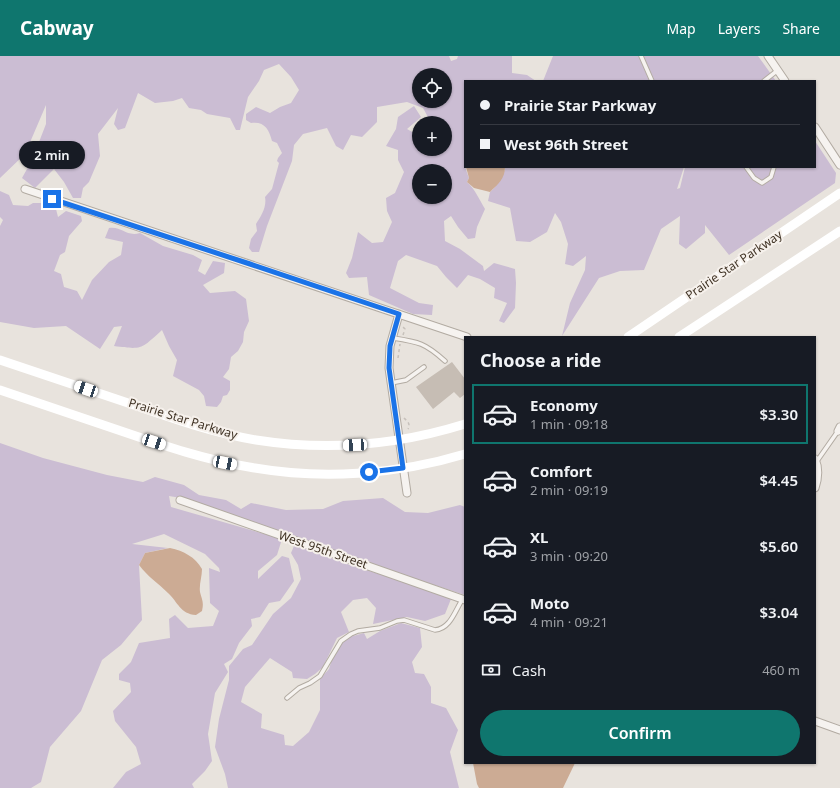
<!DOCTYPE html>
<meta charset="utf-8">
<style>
body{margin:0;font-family:"Noto Sans",sans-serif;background:#242831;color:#f1f3f6;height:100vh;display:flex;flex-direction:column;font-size:15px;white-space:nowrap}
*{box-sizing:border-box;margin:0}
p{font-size:13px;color:#9ea1a6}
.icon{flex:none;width:22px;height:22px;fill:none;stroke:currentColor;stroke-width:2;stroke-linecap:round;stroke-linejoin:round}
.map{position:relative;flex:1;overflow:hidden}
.drawer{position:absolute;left:464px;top:280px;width:352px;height:428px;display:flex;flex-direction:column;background:#171b24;border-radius:0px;box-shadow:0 1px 3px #0004}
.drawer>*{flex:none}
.hud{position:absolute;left:464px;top:24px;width:352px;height:88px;border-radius:0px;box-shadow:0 1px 3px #0004;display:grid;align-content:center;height:88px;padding:0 16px;background:#171b24}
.tools{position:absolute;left:412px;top:12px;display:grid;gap:8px}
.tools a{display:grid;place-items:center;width:40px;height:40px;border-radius:50%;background:#171b24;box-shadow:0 1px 3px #0004;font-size:20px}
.end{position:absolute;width:18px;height:18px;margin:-9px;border:5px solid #1a73e8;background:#fff;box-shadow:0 0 0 2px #fff}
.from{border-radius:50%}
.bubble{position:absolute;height:28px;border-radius:14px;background:#171b24;box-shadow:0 1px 3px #0004;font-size:13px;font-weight:600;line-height:28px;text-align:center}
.car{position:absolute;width:12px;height:24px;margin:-12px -6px;border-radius:5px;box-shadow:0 0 3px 1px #0007;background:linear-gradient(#fff 24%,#345 0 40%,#fff 0 76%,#345 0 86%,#fff 0)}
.hud b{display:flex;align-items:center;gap:14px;height:38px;font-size:15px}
.hud b+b{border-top:1px solid #363941}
.hud i{width:10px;height:10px;background:#f1f3f6}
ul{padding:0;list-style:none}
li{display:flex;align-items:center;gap:12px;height:60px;margin:0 8px 6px;padding:0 8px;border:2px solid transparent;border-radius:0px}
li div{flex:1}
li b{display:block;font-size:15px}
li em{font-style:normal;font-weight:600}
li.selected{border-color:#0f766e}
li>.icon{width:36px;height:36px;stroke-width:1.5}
h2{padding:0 16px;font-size:18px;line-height:48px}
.pay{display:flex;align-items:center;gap:10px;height:44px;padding:0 16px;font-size:15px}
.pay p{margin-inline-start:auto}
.cta{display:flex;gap:8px;margin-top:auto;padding:8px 16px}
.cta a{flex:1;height:46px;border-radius:24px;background:#0f766e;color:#fff;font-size:16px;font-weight:600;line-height:46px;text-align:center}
header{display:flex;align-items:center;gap:24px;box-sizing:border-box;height:56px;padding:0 20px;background:#0f766e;color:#fff}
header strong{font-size:19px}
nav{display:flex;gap:22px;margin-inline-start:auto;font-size:14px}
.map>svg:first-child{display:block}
.green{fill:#cbbdd3;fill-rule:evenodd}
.water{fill:#ccab94}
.building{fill:#c6bdb4}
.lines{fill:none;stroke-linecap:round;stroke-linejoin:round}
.service-casing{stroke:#b2aba2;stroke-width:5.5}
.minor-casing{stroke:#b2aba2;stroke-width:9}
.path{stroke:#c7c1bb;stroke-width:1.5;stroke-dasharray:3 3;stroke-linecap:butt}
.service{stroke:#f6f3f0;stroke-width:3.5}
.minor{stroke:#f6f3f0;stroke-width:7}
.secondary{stroke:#fff;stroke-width:9}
.route{stroke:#1a73e8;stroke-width:5}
.labels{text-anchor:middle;stroke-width:4;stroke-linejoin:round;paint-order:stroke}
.street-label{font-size:12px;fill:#403325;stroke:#f6f1ec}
</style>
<header>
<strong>Cabway</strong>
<nav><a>Map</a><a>Layers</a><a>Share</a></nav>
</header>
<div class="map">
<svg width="840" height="732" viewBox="0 0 840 732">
<rect width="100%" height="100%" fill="#e8e3dd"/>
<path class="green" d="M0,0h449l2,5 6,-2 1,-3h54v17l15,2 9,6h-71v86l4,11 -2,4c8,7 12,17 18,27l-8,18 -2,11 -7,1 -10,-12 -7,-11 -7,5 1,20 15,8 23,17 1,5 10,-8 21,6 1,14 -1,25 -11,15 -5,-2 8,-18 -13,-5 1,-10 -15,-9 -12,-4 -11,13 -11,-11 -9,-11 -31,-11 -8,6 -8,27 29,15 14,2 -1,10 -19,-1 -44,-19 -2,-18 -18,1 -3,-5 6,-15 6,-26 14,11 11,-1 9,-20 -5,-11 -1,-13 9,-5 9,-21 -6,-12v-10l-12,-4 10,-17 2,-12 16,-11 7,11 -14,12 7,4 5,-5v21h26v-26h-20l4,-4 -6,-11 -16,-6 -30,5v15l-15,15 -11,-2 -8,15 -7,-4 -9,-18 -24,6 -9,11 -2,16 -25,65 -8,26h-7l-3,-4 2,-9 6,-8 -1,-7c5,-8 11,-17 9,-27l7,-8 7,-26 -2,-2 1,-3 4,-5 -5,-10 -5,-2c-3,-12 -8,-20 -21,-18l-5,-3v-6l10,-7 14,6 10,-6 11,-4 8,-13 -8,-13 -12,-13 -15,6 -5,11 -11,16 -8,33h-4l-6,-12 -23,-4 -6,-4 -12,-2 -7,-10 -9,3 -18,2 -17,-10 -13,35 -7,2 -4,-6 4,-16 -20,26 2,22 -11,26 -6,6 -2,10h-8l-9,-16 -10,-13 -19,19 -13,-10 10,-18 14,-36v-19l-21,49 -25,24zM419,19h26v26h-26zM419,115h26v26h-26z
M553,0h205l18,25h-233z
M815,85l21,32 -1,10 -106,72 -24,-30v8l-19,16 -7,-5 1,-28 -19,13 -17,41 -24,1 -21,7 -37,58 8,-33 15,-33 1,-14 -13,10 -8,-2 3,-20 -7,-22 -6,-9 -8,19 -17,10 -14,-1 -6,-33 -22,-7 2,-9 5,-5 10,-17v-3h179l-7,22 3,-1 5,-21h130z
M0,135l9,4 4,10 15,1 5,-3h9l3,6 6,-2 5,2 2,8 8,-6 15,5 1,5 -13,15 -4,16 -5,3 -6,16 7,3 3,13 13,4 5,9 10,-20 17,-18 12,-7 2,-13 -18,-4 4,-10c13,-2 17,9 31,5l23,13 30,9 9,5 -4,11 7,4 8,-14 12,2 -1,10 -21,12 7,8 25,-2 11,8 3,22 -5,11 -1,10 -5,9 -7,6 -2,12 -6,8 7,4v9l-3,5 -4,1 -2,6 -4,5 -11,-1 -2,-10 -5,-6 -26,-14 4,-16 -8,-14 -7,-16c-21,19 -19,20 -48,16l8,-20 -8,1 -14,22 -34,-23 -32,2 -34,-6v-96l3,-6 -3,-3z
M0,387l43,15 64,17 36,7 12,-5 29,8 15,10 27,5 15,9 10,-6 35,7 37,-1 20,-8 40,-3 22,14 23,1 32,-8 5,2v88c-40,-13 -80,-26 -120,-40 -21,-8 -40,-18 -62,-20l-102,-37 -12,-2 2,11 111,32 -5,16 -19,16v8l24,-23 7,2 5,23 -14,20 -11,2 -9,14 -9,2 1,7 -13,17 -7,16 -8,5 4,8 -13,21 -7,41 4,27 -7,10 -13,13 2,4h-81l13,-16 15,-8 -5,-17 -21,-26 -2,-10 18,-19 -1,-9 -11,-3v-6l12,-12 8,-19 31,-5 -1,-19 6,-4 13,13 25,-2 6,-15 -9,-8 -1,-35 11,4 -1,-4 -14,-14 -41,-20 -32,10 36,4 -23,5 -6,12 3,55 -21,25 -19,15 -21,51 -31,36 -9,35 -10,6h-31z
M294,490l10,1 43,17 67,21 37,14 -6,15 -20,7 -18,-4 -34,7 3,-16 -9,-10 -14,2 -12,12 8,20 -12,6 -14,29 -8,7 -8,5 -14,-1 -1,-6 -22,-14 -25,29 -4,15 21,12 -1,14 23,7 1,10 8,1 16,-14 11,-22v-31l9,-10 6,-20 11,-11 18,-5 3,6 13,-8 21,-8 19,5 2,19 -10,15 3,11 9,1 7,13v16l15,5 12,22 -8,22 9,36h-231l-3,-14 -10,-27 4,-28 10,-39v-14l14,-17 9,-4 21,-31 18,-16 10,-19 -3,-14 -7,-12z"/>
<path class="water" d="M466,111h39c0,12 -7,17 -15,25l-16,-4 -7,-6 2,-4z
M170,492c14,3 25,9 32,21 0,8 -3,15 -2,23 2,8 4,10 2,19l-6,4c-16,-1 -18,-13 -28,-22 -11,-11 -19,-15 -29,-28l6,-12z
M473,707h102l-12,25h-84l-2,-4z"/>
<path class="building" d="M452,306l13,17v15l-5,4 -6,-6 -21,17 -17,-22z"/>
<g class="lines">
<defs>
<path id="service" d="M641,0l11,25
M764,25l14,-11
M746,111l8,11 8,5 9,-6 3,-10
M393,282c26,4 32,5 52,23
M391,327l15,-3 18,-13
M817,405l21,-30
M287,642l12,-10 11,-5 10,-7 21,-35 10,-7 7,-3 22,-3 17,-7 7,-1 31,10c15,-1 20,-19 27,-30"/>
<path id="minor" d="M768,0l17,25
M815,71l25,38
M25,133l442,148
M399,258l-9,32 -1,22 18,125
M838,375l2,-4
M815,403c4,9 3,20 0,29
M180,444l285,100
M815,665l25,9"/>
</defs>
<use href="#service" class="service-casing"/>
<use href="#minor" class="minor-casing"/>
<path class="path" d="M403,279l2,-6 -2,-2
M398,302l2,-14
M404,362c3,3 7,6 4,11"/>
<use href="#service" class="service"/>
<use href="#minor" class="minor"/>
<path class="secondary" d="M628,281l212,-144
M679,281l161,-106
M0,304c45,15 90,30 134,45 40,14 80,28 122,35 70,11 142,5 209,-16
M0,334c41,14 82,28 124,42 41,14 82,28 125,35 71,13 147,8 216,-13"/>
</g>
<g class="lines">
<path class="route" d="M52,143l198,65 149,50 -9,32 -1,22 14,100 -34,4"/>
</g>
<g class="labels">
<g class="street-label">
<text transform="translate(734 209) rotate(-34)" y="4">Prairie Star Parkway</text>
<text transform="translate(183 363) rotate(17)" y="4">Prairie Star Parkway</text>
<text transform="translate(323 494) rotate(19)" y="4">West 95th Street</text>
</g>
</g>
</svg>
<div class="tools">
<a><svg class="icon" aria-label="locate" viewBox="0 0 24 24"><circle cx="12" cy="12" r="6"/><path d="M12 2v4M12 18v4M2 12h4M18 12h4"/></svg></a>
<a>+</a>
<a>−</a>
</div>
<i class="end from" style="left:369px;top:416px"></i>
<i class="end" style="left:52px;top:143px"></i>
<div class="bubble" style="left:19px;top:85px;width:66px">2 min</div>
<i class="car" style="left:86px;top:333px;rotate:289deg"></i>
<i class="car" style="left:154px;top:386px;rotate:108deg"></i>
<i class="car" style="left:355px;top:389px;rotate:267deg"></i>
<i class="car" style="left:225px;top:407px;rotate:101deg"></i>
<div class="hud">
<b><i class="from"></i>Prairie Star Parkway</b>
<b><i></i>West 96th Street</b>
</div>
<section class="drawer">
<h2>Choose a ride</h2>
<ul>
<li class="selected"><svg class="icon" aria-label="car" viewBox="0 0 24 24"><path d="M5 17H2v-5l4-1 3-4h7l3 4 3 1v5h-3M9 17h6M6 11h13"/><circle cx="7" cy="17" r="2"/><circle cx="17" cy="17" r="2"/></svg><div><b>Economy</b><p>1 min · 09:18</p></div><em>$3.30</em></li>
<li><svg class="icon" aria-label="car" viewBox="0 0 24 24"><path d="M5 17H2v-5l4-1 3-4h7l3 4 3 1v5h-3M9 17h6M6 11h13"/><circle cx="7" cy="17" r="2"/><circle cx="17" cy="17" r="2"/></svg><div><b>Comfort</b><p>2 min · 09:19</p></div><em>$4.45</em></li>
<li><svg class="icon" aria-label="car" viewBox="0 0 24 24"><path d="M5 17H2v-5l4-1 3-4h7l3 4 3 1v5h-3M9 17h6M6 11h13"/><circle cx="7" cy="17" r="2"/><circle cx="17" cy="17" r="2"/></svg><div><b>XL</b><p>3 min · 09:20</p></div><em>$5.60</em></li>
<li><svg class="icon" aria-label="car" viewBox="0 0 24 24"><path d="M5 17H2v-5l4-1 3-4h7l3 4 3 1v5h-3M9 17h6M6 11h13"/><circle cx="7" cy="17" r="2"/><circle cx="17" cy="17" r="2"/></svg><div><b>Moto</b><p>4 min · 09:21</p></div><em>$3.04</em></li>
</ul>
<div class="pay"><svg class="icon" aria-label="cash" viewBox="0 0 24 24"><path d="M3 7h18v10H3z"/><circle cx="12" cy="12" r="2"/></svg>Cash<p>460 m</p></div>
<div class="cta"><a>Confirm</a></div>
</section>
</div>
